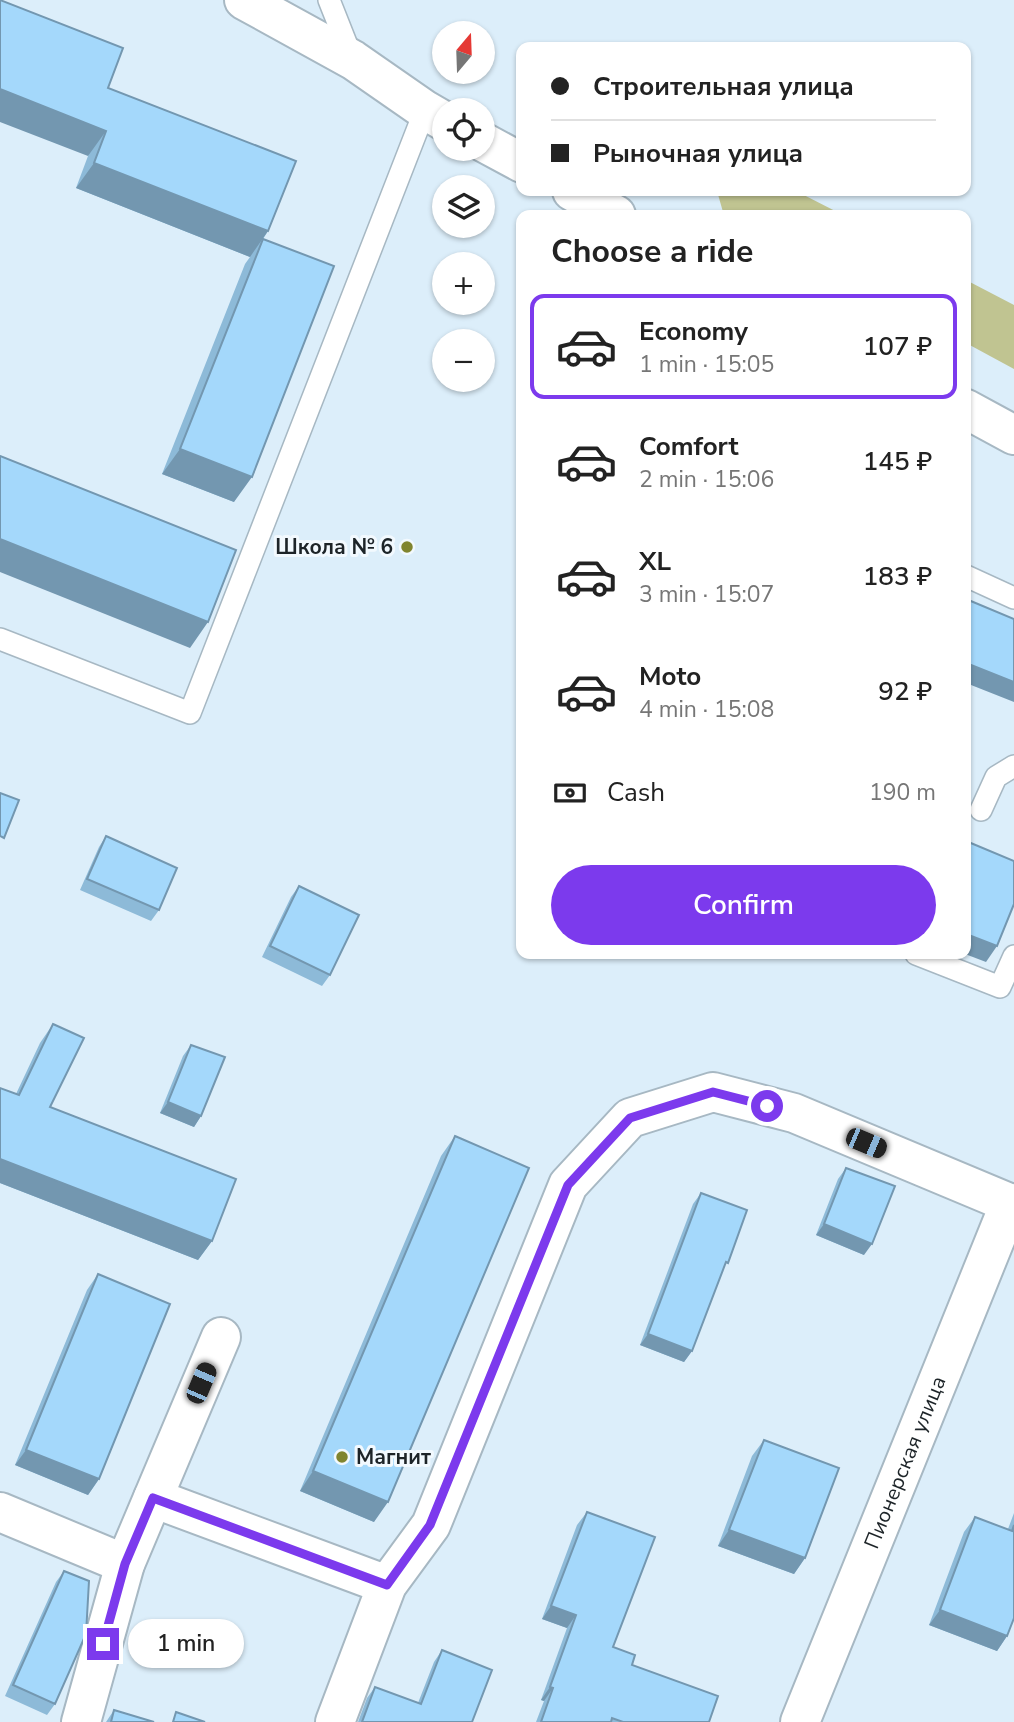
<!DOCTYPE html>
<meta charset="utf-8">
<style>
body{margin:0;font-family:"Nunito Sans",sans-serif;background:#f2f2f2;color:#222;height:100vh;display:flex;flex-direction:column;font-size:26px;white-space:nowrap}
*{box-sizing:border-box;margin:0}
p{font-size:23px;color:#767676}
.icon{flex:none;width:38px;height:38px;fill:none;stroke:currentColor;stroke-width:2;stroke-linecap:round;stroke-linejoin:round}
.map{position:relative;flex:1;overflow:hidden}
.panel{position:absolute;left:516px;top:210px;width:455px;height:749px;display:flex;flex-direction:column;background:#fff;border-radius:14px;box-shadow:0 2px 5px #0004}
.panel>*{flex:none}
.guide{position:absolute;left:516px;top:42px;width:455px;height:154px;border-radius:14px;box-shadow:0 2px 5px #0004;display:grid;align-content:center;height:154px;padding:0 35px;background:#fff}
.needle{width:46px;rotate:19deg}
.buttons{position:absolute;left:432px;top:21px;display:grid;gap:14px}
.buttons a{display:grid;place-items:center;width:63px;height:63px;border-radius:50%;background:#fff;box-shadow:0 2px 5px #0004;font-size:35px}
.end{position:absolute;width:32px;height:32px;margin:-16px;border:9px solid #7c3aed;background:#fff;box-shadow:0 0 0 4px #fff}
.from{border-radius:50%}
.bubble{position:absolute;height:49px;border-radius:24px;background:#fff;box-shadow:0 2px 5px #0004;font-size:23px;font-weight:600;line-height:49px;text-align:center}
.car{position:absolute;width:21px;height:42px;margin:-21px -10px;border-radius:9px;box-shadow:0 0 5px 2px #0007;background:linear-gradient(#222 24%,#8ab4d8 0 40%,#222 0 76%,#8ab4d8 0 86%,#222 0)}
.guide b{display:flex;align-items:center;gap:24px;height:66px;font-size:26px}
.guide b+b{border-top:2px solid #e0e0e0}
.guide i{width:18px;height:18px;background:#222}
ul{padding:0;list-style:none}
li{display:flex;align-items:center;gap:21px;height:105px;margin:0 14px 10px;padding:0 21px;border:4px solid transparent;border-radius:14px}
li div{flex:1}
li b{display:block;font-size:26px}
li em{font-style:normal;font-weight:600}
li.selected{border-color:#7c3aed}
li>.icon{width:63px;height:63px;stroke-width:1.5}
h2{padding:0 35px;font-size:32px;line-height:84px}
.pay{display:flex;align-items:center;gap:18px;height:77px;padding:0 35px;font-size:26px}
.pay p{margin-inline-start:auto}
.primary-button{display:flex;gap:14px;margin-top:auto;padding:14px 35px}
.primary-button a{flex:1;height:80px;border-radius:42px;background:#7c3aed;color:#fff;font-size:28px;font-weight:600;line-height:80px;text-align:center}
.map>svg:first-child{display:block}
.green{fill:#c0c491}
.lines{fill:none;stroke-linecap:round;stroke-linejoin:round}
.lane-casing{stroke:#a7b8c3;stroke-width:24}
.street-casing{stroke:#a7b8c3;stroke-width:42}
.lane{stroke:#fff;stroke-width:21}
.street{stroke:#fff;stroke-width:38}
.wall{fill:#8dbad8}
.shaded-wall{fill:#7397b0}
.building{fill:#a4d8fb;stroke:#7397b0;stroke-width:2}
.route{stroke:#7c3aed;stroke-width:9}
.poi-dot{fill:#80852f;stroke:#f2f9fe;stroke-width:2.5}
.labels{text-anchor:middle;stroke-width:6;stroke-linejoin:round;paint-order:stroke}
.poi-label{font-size:21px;font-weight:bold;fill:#1d2428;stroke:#f2f9fe;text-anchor:end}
.street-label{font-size:21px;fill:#1d2428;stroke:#f2f9fe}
</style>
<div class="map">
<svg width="1014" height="1722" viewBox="0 0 1014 1722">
<rect width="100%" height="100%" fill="#dceefa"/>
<path class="green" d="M717,191h79l47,24h-115l-5,-3z
M966,280l48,25v64l-48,-26z"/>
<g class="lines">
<defs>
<path id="lane" d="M329,0l23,58
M966,576l48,22
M0,639l190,74 235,-603
M981,810l15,-33 18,-11
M916,954l84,33 14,-31"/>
<g id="street">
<path d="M244,0l109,60 72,50 19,11"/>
<path d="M483,142l39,21"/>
<path d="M572,191l44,24"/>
<path d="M966,409l48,26"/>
<path d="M153,1498l234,87"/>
<path d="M0,1512l125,52"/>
<path d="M81,1722l44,-158 96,-227"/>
<path d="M335,1722l52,-137 44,-60 137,-340 62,-67 83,-26 81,21 220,92"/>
<path id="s1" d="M800,1722l210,-519"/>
</g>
</defs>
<use href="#lane" class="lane-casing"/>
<use href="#street" class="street-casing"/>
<use href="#lane" class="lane"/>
<use href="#street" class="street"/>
</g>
<path class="wall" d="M108,88l160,143 -5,8 -29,263 -72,-28 83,-210 5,-7 -174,-69 12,-32z
M106,836l53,74 -8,11 -71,-31 19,-43z
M299,886l31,89 -8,11 -60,-29 29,-60z
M53,1024l-3,83 162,134 -14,19 -198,-77v-95l16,6 24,-51z
M191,1045l10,71 -7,11 -34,-14 23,-57z
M455,1136l-81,386 -74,-31 141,-335z
M846,1168l18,87 -48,-20 22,-56z
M701,1193l21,79 -30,79 -8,11 -44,-17 53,-141z
M98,1274l1,205 -11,16 -73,-30 72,-175z
M764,1440l41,118 -11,16 -76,-28 34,-90z
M587,1512l26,135 19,18 77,57h-173l8,-21 -3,-1 26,-72 -25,-9 35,-94z
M1014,1513v105l-7,18 -10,15 -68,-26 35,-93 11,-15 33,12z
M64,1571l-9,133 -8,11 -42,-19 51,-114z
M442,1650l30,72h-114l9,-24 8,-11 43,16 16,-41z
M114,1710l40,12h-48z"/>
<path class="shaded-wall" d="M0,89l106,42 -18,25 -88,-34z
M94,163l174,68 -18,26 -174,-69z
M180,449l72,28 -18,25 -72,-28z
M0,539l208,83 -18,26 -190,-76z
M966,663l48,19v20l-48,-19z
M966,934l31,12 -11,16 -21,-8z
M168,1102l33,14 -7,11 -34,-14z
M0,1159l212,82 -14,19 -198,-77z
M824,1224l48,20 -8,11 -48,-20z
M648,1334l44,17 -8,11 -44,-17z
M26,1450l73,29 -11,16 -73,-30z
M313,1471l75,31 -14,20 -74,-31z
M729,1530l76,28 -11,16 -76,-28z
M551,1606l25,9 -9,13 -25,-9z
M940,1610l67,26 -10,15 -68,-26z
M550,1687l3,1 -9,13 -3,-1z"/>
<path class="building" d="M0,0l123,48 -15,40 188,73 -28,70 -174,-68 12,-32 -106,-42z
M263,239l71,27 -82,211 -72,-28z
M0,456l236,94 -28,72 -208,-83z
M966,599l48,20v63l-48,-19z
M0,793l19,7 -15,38 -4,-2z
M106,836l71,32 -18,42 -72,-31z
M966,841l48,20v43l-17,42 -31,-12z
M299,886l60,29 -29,60 -60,-29z
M53,1024l31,14 -34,69 186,72 -24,62 -212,-82v-71l19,7z
M191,1045l34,12 -24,59 -33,-14z
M455,1136l74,32 -141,334 -75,-31z
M846,1168l49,18 -23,58 -48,-20z
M701,1193l46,17 -19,53 -2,-1 -34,89 -44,-17z
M98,1274l72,30 -71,175 -73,-29z
M764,1440l75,28 -34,90 -76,-28z
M587,1512l68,25 -42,110 22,8 -3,10 86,31 -9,26h-86l-11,-4 -1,4h-70l12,-34 -3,-1 26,-72 -25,-9z
M975,1517l37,14 2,-6v93l-7,18 -67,-26z
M64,1571l25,10 -3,53 -31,70 -42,-19z
M442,1650l50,20 -20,52h-110l13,-35 46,17z
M114,1710l40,12h-43z
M176,1712l29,10h-32z"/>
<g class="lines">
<path class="route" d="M103,1644l22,-80 28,-66 234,87 43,-60 138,-340 62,-67 83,-26 54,14"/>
</g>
<g class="poi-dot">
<circle cx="407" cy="547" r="7"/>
<circle cx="342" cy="1457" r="7"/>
</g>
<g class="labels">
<g class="poi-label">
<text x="393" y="554">Школа № 6</text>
<text x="356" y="1464" text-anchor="start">Магнит</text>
</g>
<g class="street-label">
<text dy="7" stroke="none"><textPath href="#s1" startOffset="280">Пионерская улица</textPath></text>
</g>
</g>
</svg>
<div class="buttons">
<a><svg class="needle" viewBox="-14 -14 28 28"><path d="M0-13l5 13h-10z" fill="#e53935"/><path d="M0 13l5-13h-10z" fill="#767676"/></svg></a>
<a><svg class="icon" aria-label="locate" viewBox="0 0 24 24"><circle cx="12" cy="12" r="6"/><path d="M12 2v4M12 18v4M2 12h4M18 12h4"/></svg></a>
<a><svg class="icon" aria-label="layers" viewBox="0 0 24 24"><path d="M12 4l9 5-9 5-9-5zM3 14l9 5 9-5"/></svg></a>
<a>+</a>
<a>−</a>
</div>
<i class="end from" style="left:767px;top:1106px"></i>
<i class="end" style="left:103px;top:1644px"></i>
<div class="bubble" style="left:128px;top:1619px;width:116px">1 min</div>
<i class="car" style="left:866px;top:1143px;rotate:113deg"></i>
<i class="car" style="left:201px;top:1383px;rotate:23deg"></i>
<div class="guide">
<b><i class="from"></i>Строительная улица</b>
<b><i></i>Рыночная улица</b>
</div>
<section class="panel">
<h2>Choose a ride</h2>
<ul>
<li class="selected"><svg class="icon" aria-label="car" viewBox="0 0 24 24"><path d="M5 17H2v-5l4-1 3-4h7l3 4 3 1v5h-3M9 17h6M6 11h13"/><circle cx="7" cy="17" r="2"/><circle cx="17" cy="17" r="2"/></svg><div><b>Economy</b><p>1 min · 15:05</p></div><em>107 ₽</em></li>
<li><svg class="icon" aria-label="car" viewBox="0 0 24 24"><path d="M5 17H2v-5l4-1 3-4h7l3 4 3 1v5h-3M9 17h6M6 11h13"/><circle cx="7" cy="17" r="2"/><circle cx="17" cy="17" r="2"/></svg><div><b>Comfort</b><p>2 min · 15:06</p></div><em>145 ₽</em></li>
<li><svg class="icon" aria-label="car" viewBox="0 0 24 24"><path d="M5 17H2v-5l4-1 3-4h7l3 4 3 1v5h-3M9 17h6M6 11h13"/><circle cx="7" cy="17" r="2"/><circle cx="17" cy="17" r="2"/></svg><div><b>XL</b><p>3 min · 15:07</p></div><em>183 ₽</em></li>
<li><svg class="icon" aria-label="car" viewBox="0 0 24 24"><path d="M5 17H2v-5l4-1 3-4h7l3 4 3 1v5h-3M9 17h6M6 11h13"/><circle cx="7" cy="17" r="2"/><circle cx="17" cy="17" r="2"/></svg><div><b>Moto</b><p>4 min · 15:08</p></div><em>92 ₽</em></li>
</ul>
<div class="pay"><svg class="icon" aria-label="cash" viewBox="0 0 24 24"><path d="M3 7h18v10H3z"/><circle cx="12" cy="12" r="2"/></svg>Cash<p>190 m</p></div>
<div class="primary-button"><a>Confirm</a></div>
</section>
</div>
